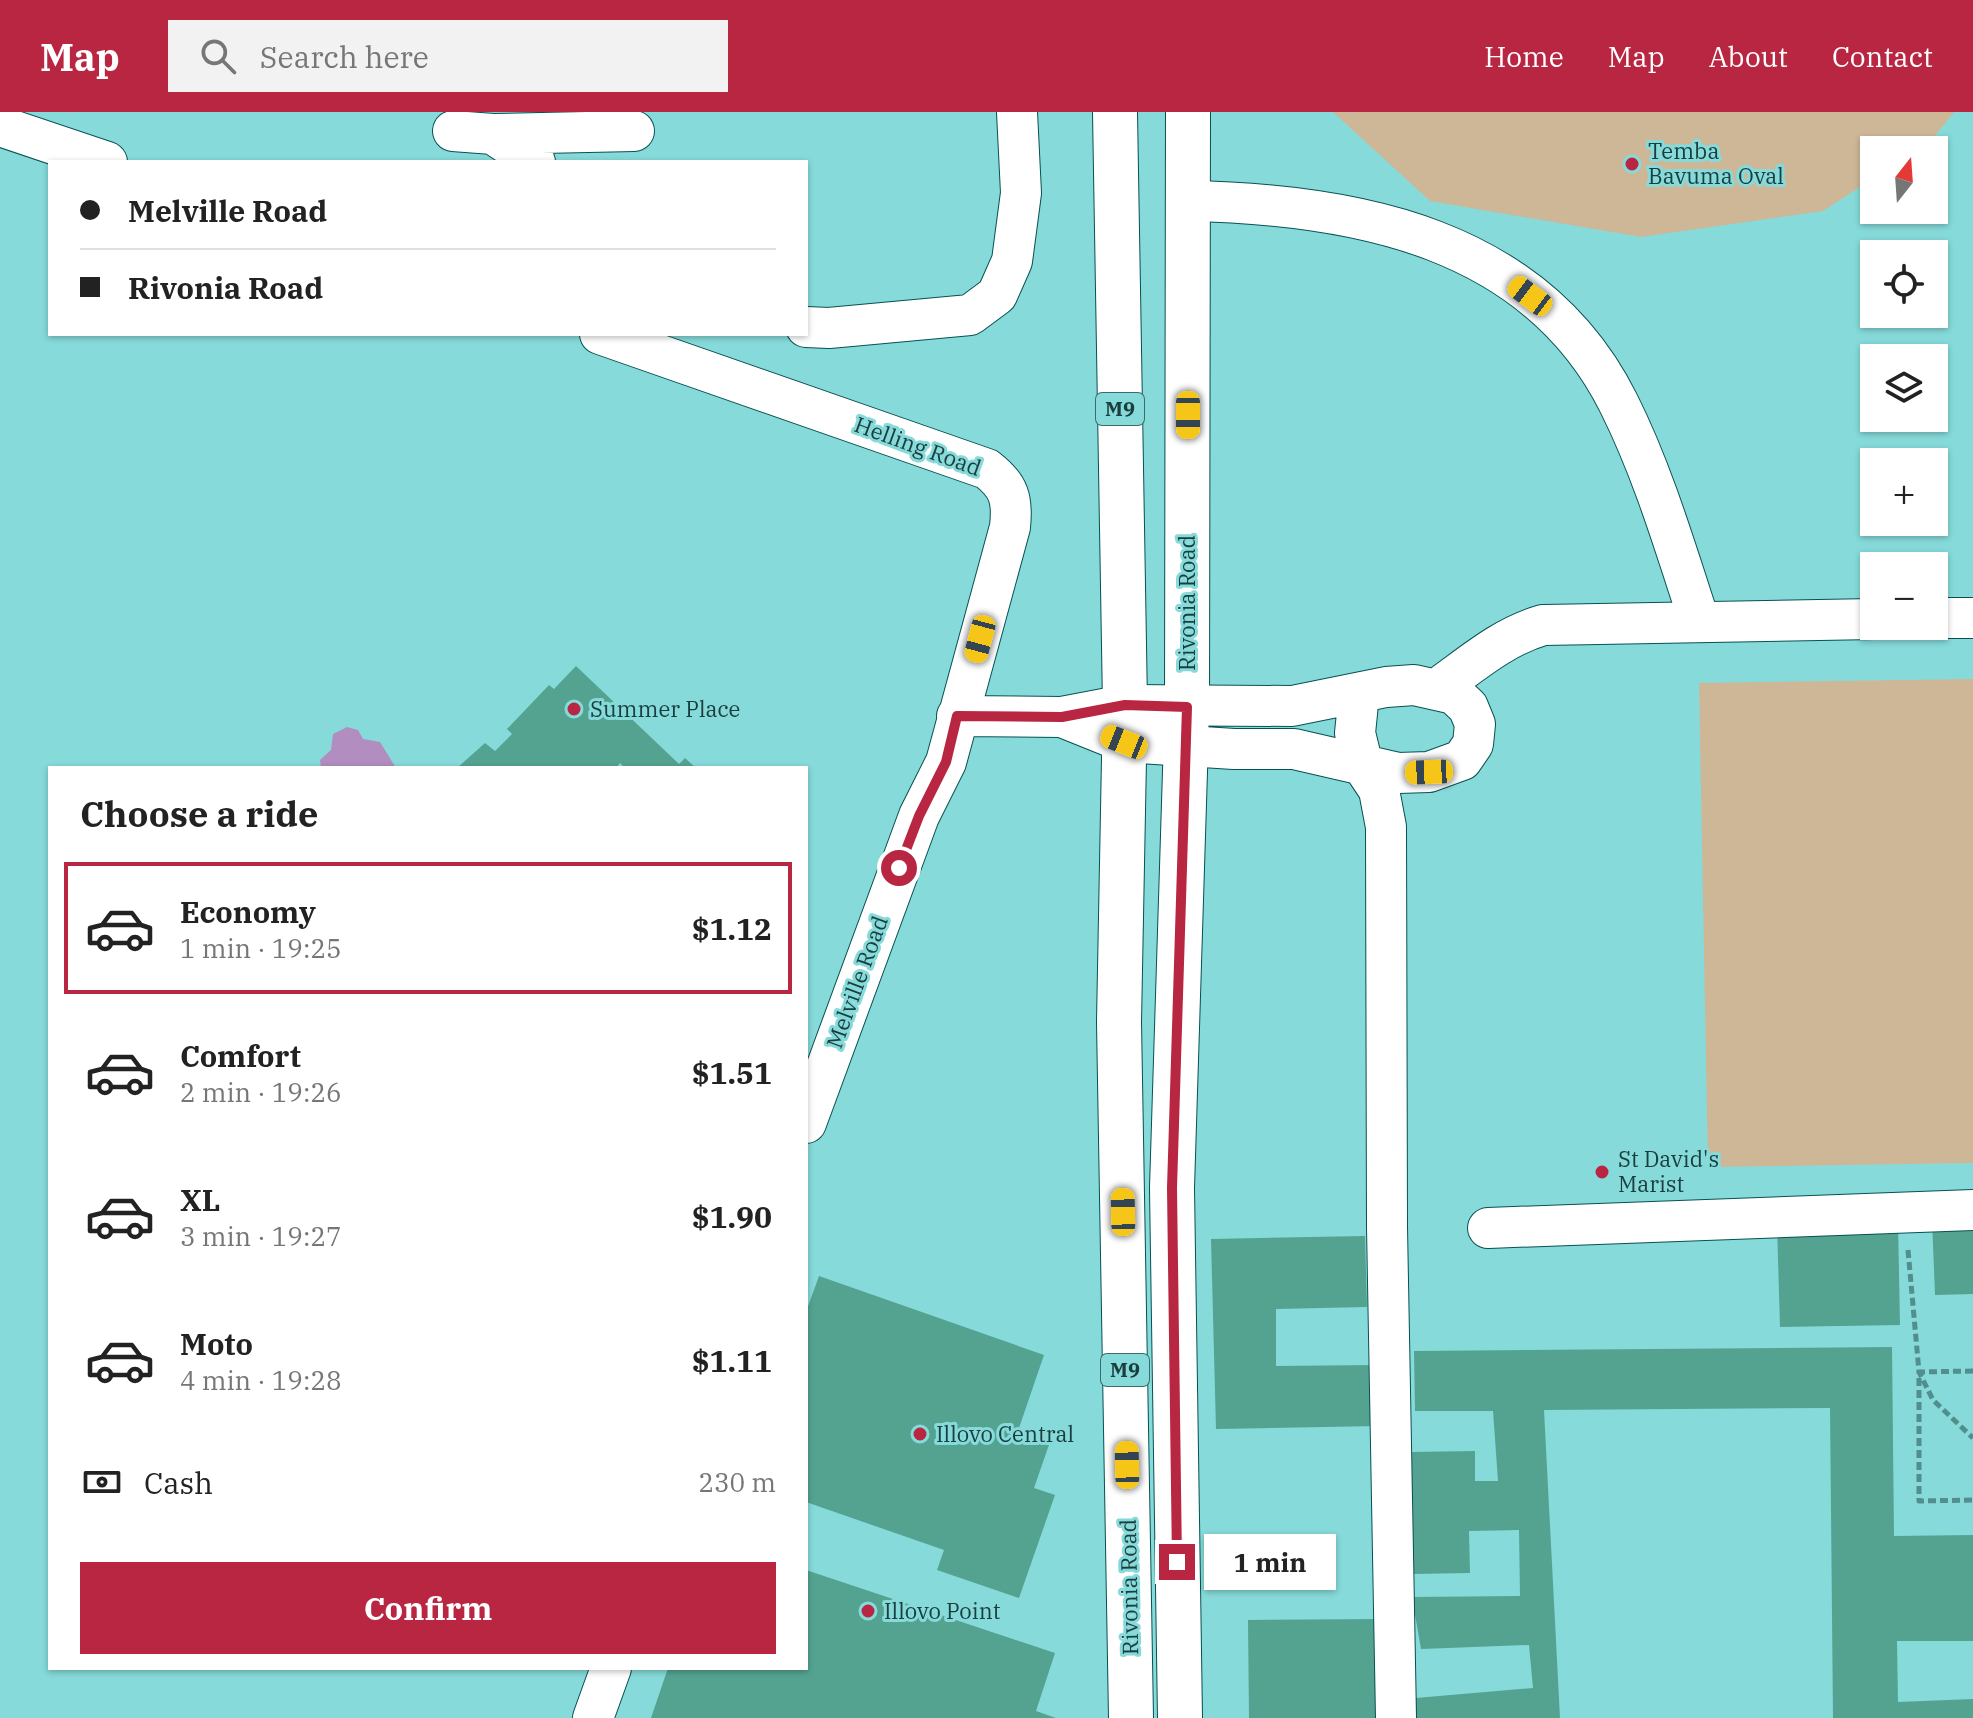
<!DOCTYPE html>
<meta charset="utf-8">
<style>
body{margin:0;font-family:"IBM Plex Serif",serif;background:#f2f2f2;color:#222;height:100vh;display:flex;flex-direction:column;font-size:30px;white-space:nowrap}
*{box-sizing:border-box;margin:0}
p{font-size:26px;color:#767676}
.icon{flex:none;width:44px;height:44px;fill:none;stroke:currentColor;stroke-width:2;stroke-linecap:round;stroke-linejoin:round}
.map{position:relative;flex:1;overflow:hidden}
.side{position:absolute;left:48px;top:654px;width:760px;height:904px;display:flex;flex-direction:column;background:#fff;border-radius:0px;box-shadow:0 2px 6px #0004}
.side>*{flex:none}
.top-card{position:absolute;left:48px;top:48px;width:760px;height:176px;border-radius:0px;box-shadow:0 2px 6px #0004;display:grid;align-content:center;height:176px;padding:0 32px;background:#fff}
.needle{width:52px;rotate:17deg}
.buttons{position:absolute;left:1860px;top:24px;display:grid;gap:16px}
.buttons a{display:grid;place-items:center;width:88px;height:88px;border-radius:0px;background:#fff;box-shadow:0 2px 6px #0004;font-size:40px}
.end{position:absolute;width:36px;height:36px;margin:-18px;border:10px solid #b82642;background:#fff;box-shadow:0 0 0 4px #fff}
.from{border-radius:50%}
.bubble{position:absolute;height:56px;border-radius:0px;background:#fff;box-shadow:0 2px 6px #0004;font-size:26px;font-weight:700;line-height:56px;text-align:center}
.car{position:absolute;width:24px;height:48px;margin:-24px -12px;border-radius:10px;box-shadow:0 0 6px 2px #0007;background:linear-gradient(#f5c518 24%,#345 0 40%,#f5c518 0 76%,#345 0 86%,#f5c518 0)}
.top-card b{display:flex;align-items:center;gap:28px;height:76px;font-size:30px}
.top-card b+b{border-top:2px solid #e0e0e0}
.top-card i{width:20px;height:20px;background:#222}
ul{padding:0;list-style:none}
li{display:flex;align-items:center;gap:24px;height:132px;margin:0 16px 12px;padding:0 16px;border:4px solid transparent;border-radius:0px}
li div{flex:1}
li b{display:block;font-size:30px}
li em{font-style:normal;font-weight:700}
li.on{border-color:#b82642}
li>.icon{width:72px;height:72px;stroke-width:1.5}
h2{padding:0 32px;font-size:36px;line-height:96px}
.pay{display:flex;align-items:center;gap:20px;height:88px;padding:0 32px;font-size:30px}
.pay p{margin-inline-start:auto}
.cta{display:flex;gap:16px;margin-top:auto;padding:16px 32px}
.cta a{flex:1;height:92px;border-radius:0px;background:#b82642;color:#fff;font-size:32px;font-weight:700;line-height:92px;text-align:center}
header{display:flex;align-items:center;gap:48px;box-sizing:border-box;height:112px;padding:0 40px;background:#b82642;color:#fff}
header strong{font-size:38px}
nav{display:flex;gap:44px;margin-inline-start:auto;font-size:28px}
.search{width:560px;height:72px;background:#f2f2f2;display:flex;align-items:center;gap:20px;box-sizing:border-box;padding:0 28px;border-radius:0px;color:#767676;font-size:30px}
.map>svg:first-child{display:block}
.green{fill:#ceb797}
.water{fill:#b18dc0}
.building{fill:#54a391}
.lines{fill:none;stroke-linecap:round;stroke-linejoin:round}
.minor-casing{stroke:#075152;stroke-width:42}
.major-casing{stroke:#075152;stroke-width:46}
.path{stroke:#528e8e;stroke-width:5;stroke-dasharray:8 4;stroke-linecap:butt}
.minor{stroke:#fff;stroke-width:40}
.major{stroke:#fff;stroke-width:44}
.route{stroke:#b82642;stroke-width:10}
.poi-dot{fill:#b82642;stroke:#86dada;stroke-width:3}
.labels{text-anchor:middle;stroke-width:6;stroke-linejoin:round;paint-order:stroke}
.shield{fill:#86dada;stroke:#3a6c6d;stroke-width:2}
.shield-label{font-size:20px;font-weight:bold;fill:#1a3d3e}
.poi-label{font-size:22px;fill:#1a3d3e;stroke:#86dada;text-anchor:start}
.street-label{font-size:22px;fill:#1a3d3e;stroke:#86dada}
</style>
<header>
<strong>Map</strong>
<div class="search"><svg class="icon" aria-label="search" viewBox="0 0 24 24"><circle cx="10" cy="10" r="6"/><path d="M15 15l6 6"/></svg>Search here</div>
<nav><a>Home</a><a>Map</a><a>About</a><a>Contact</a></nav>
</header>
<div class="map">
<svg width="1973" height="1606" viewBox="0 0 1973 1606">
<rect width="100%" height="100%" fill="#86dada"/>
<path class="green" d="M1333,0h621c-31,40 -30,38 -80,38v28l-51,33 -182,26 -211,-36z
M1973,567v484l-265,4 -9,-484z"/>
<path class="water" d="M347,615l11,3 5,9 17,3 16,26h-75l-1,-8 11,-10 2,-16z"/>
<path class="building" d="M576,554l103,98 6,-6 11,10h-71l-5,-5 -4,5h-159l28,-25 10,8 17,-17 -5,-5 42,-44 5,4z
M1973,1107v75l-38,1 -3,-75z
M1898,1110l2,103 -120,2 -3,-102z
M1365,1124l2,71 -91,2v57l101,-1 2,61 -163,3 -5,-190z
M819,1164l225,79 -25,73 32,11 -17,49 21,7 -36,103 -82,-28 7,-20 -138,-48v-190z
M1892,1235l2,189 79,-1v106h-76l1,61 75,-3v19h-140l-3,-310 -286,2 16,308h-144v-20l117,-10 -4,-43 -108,4 -9,-52 108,-1 -1,-66 -50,1 1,42 -57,1 -2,-122 64,-1v30h23l-5,-70h-78l-1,-60z
M806,1458l249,83 -19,58 20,7h-405l17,-50h138z
M1382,1507l1,99h-134l-1,-98z"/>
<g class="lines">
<defs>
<path id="minor" d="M0,14l107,36
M453,19l40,3 42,28
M493,22l141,-3
M1188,89c167,3 348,36 431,203 34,68 56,143 80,216
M806,215l23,1 141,-13 27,-20 15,-34 9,-68 -4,-81
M600,222l387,135c22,17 26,30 23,58l-64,235 -27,54 -113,307
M1934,506h39
M1438,576c34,-24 64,-51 105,-63l331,-6
M1359,582l-4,39 8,33 16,24 7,37 1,400 9,491
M957,604l105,1 63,-12 167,1 94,-19 28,-2 40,9 14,13 7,17 -2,20 -11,16 -33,12 -31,1 -104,-24h-60l-110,-7 -62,-25
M1488,1116l485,-18
M593,1606l18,-50"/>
<path id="major" d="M1115,0l10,593 -6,317 12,696
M1180,1606l-8,-530 15,-481 1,-595"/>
</defs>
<use href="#minor" class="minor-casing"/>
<use href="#major" class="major-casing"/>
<path class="path" d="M1908,1138l11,122 14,28 40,38
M1973,1259l-54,1v129l54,-1"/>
<use href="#minor" class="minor"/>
<use href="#major" class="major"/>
</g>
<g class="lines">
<path class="route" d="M899,756l20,-52 27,-54 11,-46 105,1 63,-12 62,2 -15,481 5,374"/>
</g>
<g class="poi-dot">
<circle cx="1632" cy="52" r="8"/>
<circle cx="574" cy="597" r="8"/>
<circle cx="1602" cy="1060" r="8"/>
<circle cx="920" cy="1322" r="8"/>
<circle cx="868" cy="1499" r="8"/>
</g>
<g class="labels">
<g class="shield">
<rect x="1096" y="281" width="48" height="32" rx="6"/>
<rect x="1101" y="1242" width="48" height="32" rx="6"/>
</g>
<g class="shield-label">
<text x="1120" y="304">M9</text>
<text x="1125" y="1265">M9</text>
</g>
<g class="poi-label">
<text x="1648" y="47">Temba<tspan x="1648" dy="25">Bavuma Oval</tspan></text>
<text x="590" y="605">Summer Place</text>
<text x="1618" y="1055">St David's<tspan x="1618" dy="25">Marist</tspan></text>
<text x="936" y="1330">Illovo Central</text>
<text x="884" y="1507">Illovo Point</text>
</g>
<g class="street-label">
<text transform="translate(918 334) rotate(20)" y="8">Helling Road</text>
<text transform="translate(1187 491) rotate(-90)" y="8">Rivonia Road</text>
<text transform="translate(857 870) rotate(-70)" y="8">Melville Road</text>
<text transform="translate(1129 1475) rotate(-91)" y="8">Rivonia Road</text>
</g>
</g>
</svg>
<div class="buttons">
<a><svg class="needle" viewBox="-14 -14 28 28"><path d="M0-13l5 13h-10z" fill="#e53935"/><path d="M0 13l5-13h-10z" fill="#767676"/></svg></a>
<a><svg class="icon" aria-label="locate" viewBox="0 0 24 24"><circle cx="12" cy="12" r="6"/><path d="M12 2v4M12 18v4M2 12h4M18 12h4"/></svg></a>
<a><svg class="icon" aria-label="layers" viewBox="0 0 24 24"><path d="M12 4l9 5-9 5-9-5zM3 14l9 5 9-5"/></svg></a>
<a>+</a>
<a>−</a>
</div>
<i class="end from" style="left:899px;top:756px"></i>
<i class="end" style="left:1177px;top:1450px"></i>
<div class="bubble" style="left:1204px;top:1422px;width:132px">1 min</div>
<i class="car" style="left:1530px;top:184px;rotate:307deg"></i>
<i class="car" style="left:1188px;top:303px;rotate:180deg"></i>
<i class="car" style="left:980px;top:527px;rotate:195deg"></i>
<i class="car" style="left:1124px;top:630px;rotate:292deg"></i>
<i class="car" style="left:1429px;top:660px;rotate:268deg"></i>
<i class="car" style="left:1123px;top:1100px;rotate:359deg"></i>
<i class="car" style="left:1127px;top:1353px;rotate:359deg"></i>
<div class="top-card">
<b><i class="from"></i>Melville Road</b>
<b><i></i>Rivonia Road</b>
</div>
<section class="side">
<h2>Choose a ride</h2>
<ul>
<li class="on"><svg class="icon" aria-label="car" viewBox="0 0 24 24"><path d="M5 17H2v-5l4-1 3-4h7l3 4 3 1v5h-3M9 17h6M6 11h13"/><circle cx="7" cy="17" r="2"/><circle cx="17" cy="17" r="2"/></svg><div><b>Economy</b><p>1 min · 19:25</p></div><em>$1.12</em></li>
<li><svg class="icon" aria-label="car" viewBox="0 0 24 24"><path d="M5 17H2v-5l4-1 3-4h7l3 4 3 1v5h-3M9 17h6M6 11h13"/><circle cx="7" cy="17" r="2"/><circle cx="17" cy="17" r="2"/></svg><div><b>Comfort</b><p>2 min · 19:26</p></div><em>$1.51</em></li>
<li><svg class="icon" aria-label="car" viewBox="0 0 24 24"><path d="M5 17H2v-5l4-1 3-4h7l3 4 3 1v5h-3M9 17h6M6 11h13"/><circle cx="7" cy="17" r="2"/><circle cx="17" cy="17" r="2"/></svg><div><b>XL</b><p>3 min · 19:27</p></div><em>$1.90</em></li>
<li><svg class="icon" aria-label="car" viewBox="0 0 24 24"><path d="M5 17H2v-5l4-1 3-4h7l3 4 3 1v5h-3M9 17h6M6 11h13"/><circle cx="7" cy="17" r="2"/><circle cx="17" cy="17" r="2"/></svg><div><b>Moto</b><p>4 min · 19:28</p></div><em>$1.11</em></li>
</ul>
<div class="pay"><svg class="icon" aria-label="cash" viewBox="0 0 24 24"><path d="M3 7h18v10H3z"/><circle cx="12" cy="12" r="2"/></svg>Cash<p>230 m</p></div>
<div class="cta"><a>Confirm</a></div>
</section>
</div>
